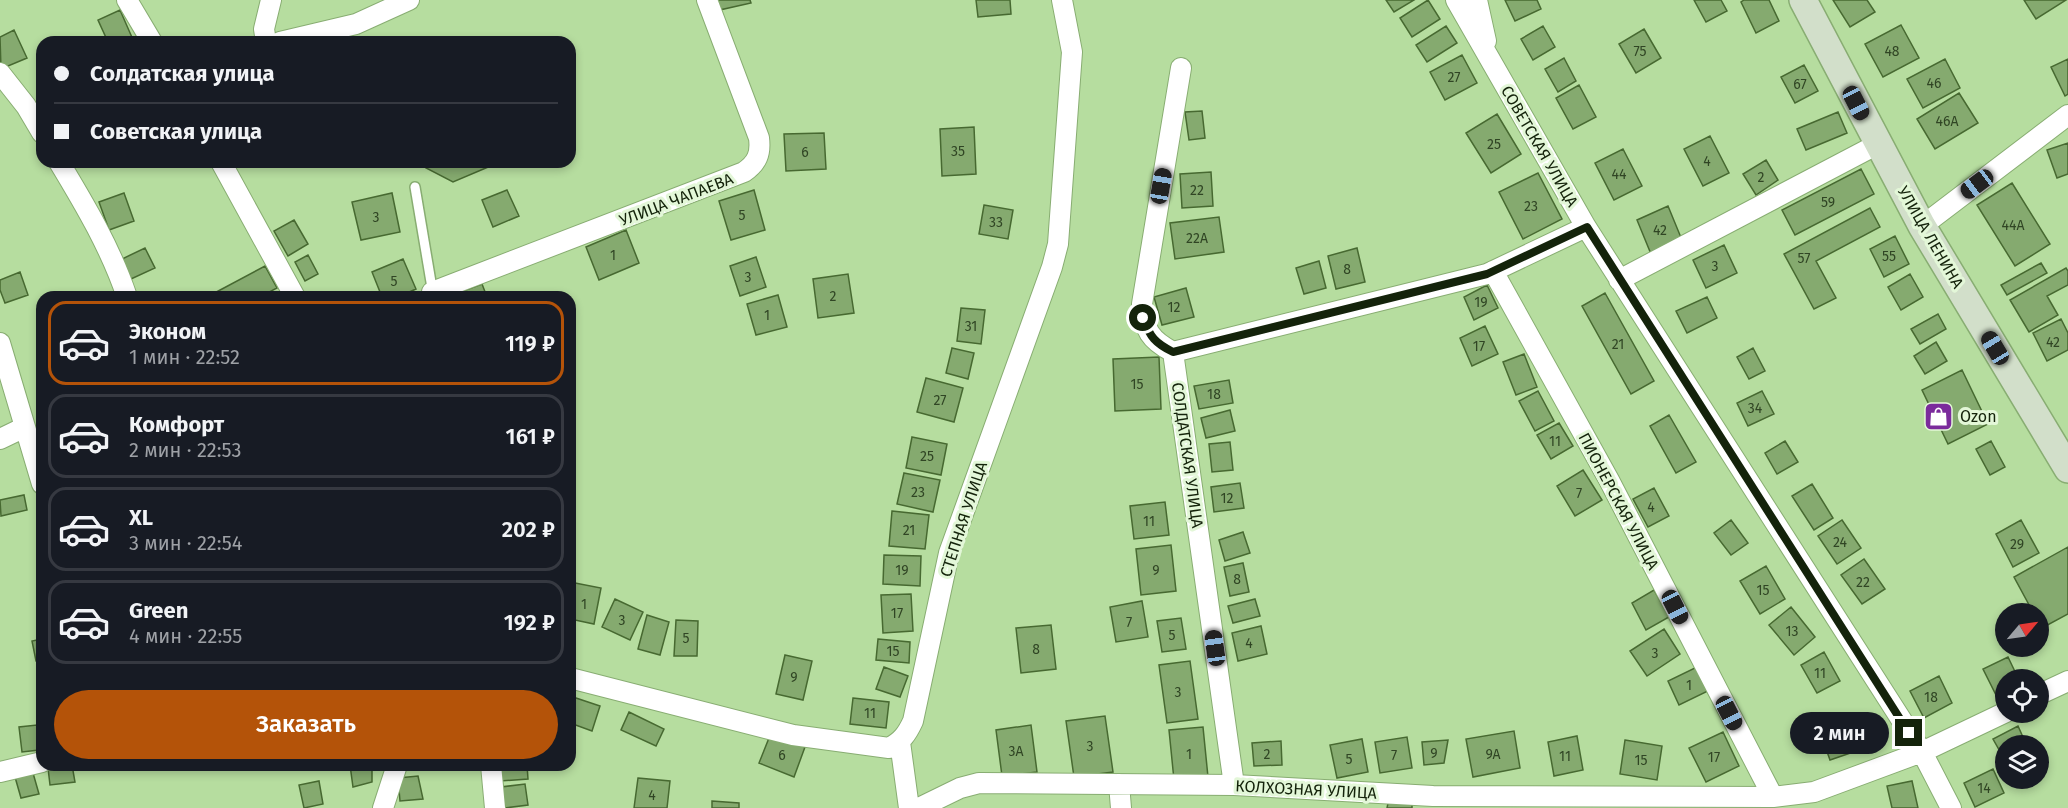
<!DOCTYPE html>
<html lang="ru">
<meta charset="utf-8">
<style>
body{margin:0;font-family:"Fira Sans",sans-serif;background:#242831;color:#f1f3f6;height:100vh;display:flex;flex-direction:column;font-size:22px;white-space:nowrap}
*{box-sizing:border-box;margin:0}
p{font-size:20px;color:#9ea1a6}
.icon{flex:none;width:33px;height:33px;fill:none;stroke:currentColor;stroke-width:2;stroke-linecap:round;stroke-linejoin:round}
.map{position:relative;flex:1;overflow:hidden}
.sheet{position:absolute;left:36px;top:291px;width:540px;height:480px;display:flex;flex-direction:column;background:#171b24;border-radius:18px;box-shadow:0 3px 9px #0003}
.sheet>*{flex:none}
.hud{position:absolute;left:36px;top:36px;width:540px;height:132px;border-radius:18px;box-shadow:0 3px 9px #0003;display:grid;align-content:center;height:132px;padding:0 18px;background:#171b24}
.needle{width:39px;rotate:61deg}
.tools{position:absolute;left:1995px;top:603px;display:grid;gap:12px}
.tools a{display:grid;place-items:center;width:54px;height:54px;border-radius:50%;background:#171b24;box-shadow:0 3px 9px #0003;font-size:30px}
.end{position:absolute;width:27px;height:27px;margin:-14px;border:8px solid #14230b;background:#fff;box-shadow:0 0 0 3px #fff}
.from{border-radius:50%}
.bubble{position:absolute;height:42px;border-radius:21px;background:#171b24;box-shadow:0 3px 9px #0003;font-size:20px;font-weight:600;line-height:42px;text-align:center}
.car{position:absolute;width:18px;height:36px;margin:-18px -9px;border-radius:8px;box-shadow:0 0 4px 2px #0007;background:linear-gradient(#222 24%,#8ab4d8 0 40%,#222 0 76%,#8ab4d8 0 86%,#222 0)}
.hud b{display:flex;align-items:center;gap:21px;height:57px;font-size:22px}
.hud b+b{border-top:2px solid #363941}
.hud i{width:15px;height:15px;background:#f1f3f6}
ul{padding:10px 0 0;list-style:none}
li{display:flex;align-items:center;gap:18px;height:84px;margin:0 12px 9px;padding:0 6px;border:3px solid #363941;border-radius:18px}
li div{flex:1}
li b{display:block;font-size:22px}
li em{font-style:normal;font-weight:600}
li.current{border-color:#b45309}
li>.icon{width:54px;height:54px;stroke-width:1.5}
.primary-button{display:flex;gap:12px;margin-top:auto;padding:12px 18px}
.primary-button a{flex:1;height:69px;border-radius:36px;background:#b45309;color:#fff;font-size:24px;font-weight:600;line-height:69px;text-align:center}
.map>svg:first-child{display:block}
.building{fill:#85aa6f;stroke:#476931;stroke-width:1.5}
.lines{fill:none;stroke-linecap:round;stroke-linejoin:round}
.service-casing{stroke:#88ad72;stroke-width:12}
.minor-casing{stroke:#88ad72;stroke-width:22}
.secondary-casing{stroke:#88ad72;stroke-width:30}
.service{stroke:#fff;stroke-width:9}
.minor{stroke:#fff;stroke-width:20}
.secondary{stroke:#d2dfca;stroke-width:27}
.route{stroke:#14230b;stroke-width:8}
.labels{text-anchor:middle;stroke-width:6;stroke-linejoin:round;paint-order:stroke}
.number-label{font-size:14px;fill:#304524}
.street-label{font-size:16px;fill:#14230b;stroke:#e3f7d8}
.poi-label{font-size:16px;fill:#14230b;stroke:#e3f7d8;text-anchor:start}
</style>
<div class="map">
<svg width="2068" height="808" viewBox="0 0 2068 808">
<rect width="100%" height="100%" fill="#b6dd9f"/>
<path class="building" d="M712,0h38l1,3 -36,8z
M976,0h34l1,14 -33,3z
M1386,0h28l-20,12z
M1428,0l12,19 -28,18 -12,-19z
M1505,0h32l4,9 -26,12z
M1694,0h27l6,11 -21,11z
M1744,0h25l10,21 -23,12 -15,-31z
M1833,0h34l8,12 -25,15z
M2024,0h42l-30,19z
M120,10l14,32h-26l-10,-22z
M1901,25l18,33 -36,19 -18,-33z
M1446,26l11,17 -30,19 -11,-17z
M1543,26l12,21 -22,13 -12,-21z
M1644,29l17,29 -25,15 -17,-29z
M14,30l13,28 -26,11 -1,-32z
M1462,55l15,28 -32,17 -15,-28z
M1564,58l12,23 -18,11 -13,-23z
M1945,59l15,29 -37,20 -16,-29z
M2068,59v35l-3,2 -14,-29z
M1804,65l14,26 -23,12 -14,-26z
M1579,85l17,32 -23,12 -17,-31z
M1959,93l19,30 -43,26 -18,-30z
M1202,111l3,27 -16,2 -4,-28z
M1838,112l9,21 -41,17 -9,-21z
M1497,114l24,40 -30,19 -25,-40z
M974,127l2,47 -34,2 -2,-47z
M824,133l2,36 -40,2 -2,-37z
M1710,136l19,37 -26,13 -19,-37z
M2068,143v31l-11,4 -10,-28z
M1623,149l19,37 -28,14 -19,-37z
M1766,160l12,20 -22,15 -13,-21z
M429,162h71l-47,20 -27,-14z
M1861,169l13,25 -79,41 -13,-25z
M1211,172l2,34 -31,2 -2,-34z
M1538,173l24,46 -39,20 -24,-47z
M2012,183l38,61 -35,22 -38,-61z
M507,190l12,26 -26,11 -11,-27z
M754,190l11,40 -34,10 -12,-39z
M124,193l10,28 -25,9 -10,-28z
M392,193l8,39 -39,8 -9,-38z
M984,205l29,5 -5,29 -29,-5z
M1668,206l14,34 -31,14 -14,-34z
M1870,208l10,19 -64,34 20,37 -22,11 -30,-55z
M1219,217l5,35 -49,7 -5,-36z
M294,220l14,24 -20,12 -14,-25z
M626,230l13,33 -40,17 -13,-33z
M1895,236l14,28 -25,13 -14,-28z
M1724,245l13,28 -31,15 -13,-28z
M145,248l10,20 -24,11 -9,-20z
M1357,248l8,34 -29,7 -8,-33z
M308,255l10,19 -13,7 -10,-19z
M756,257l10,30 -26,9 -10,-30z
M403,259l13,30 -18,8h-16l-10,-25z
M1319,261l7,27 -22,6 -8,-26z
M2041,263l6,10 -40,22 -6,-10z
M265,266l12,22 -17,9h-53z
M2066,268l2,3v14l-21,11 11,19 -29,17 -19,-32z
M20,272l8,23 -23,8 -5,-13v-10z
M848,274l6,39 -36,5 -5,-39z
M1910,274l13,23 -22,13 -13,-23z
M482,284l5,13h-22l-2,-6z
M1487,285l11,23 -24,12 -10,-23z
M1186,288l8,29 -32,8 -8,-28z
M1605,293l49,88 -23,13 -49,-88z
M778,295l9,32 -31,8 -9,-31z
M1707,297l10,21 -30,15 -11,-22z
M961,308l24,2 -4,34 -24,-3z
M1938,314l8,15 -26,15 -9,-15z
M2061,319l7,14v17l-21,11 -14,-28z
M1485,326l13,28 -26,12 -12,-28z
M1936,342l11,19 -22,13 -11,-18z
M952,348l22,5 -6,26 -22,-6z
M1753,348l12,23 -16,8 -12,-22z
M1524,354l13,33 -21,8 -13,-33z
M1159,357l2,52 -46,2 -2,-52z
M1962,370l26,54 -40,20 -26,-54z
M926,378l37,10 -9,34 -37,-10z
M1229,380l4,23 -34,6 -5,-23z
M1538,391l16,30 -19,10 -16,-30z
M1762,391l12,23 -26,12 -11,-23z
M1230,410l5,21 -29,7 -5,-20z
M1669,415l27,47 -20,11 -26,-47z
M1559,423l14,23 -22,13 -14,-24z
M912,437l35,7 -6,31 -35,-7z
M1785,441l13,21 -21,12 -12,-21z
M1991,441l14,26 -15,8 -14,-26z
M1230,442l3,28 -21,2 -3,-28z
M1583,470l19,30 -27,16 -18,-30z
M904,473l36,7 -7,32 -36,-8z
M1240,483l4,25 -30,4 -3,-25z
M1812,484l21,34 -19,12 -22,-34z
M1654,488l15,28 -21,11 -15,-28z
M24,495l3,15 -26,6 -1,-16z
M1165,502l4,33 -35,4 -4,-33z
M892,511l37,4 -4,34 -36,-3z
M1731,520l17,23 -17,12 -17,-22z
M1842,520l19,28 -24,16 -19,-28z
M2021,520l18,33 -26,14 -17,-33z
M1243,532l7,21 -25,8 -6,-21z
M1171,545l5,46 -35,4 -5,-46z
M2068,547v67l-26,14 -4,-7v-7h-4l-20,-37z
M884,555l37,1 -1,30 -37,-2z
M1864,559l21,30 -23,15 -21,-29z
M1243,563l6,29 -19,4 -6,-29z
M1766,566l19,33 -25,15 -20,-33z
M570,582l31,6 -7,36 -24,-5z
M1654,590l15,27 -23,13 -14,-27z
M911,594l2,37 -30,2 -2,-38z
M615,599l28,13 -13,28 -28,-13z
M1255,599l5,17 -27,7 -5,-17z
M1142,601l6,36 -32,5 -6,-35z
M1791,607l24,30 -21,18 -25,-30z
M647,615l22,7 -9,33 -22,-6z
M1181,618l5,31 -24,3 -5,-31z
M676,620l22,1 -1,35h-23z
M1051,625l5,44 -35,4 -5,-45z
M1261,626l6,28 -29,7 -6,-28z
M1664,629l16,25 -33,22 -17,-25z
M42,639v21l-6,1 -4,-20z
M878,639l32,3 -1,21 -33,-3z
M1824,652l16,29 -23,12 -16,-28z
M785,655l27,6 -9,39 -27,-6z
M2008,657l11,23h-13v13l-9,4 -14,-28z
M1190,661l8,58 -31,4 -8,-58z
M1699,666l11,24 -31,15 -11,-24z
M884,667l24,9 -8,21 -24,-8z
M1939,676l13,27 -28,15 -14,-27z
M570,696l30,10 -8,25 -22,-8z
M853,698l36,4 -3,26 -36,-4z
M629,712l35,17 -8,17 -35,-16z
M1105,716l8,56 -39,5 -8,-56z
M1854,716l11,32 -35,12 -11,-31z
M37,725l2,25 -17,2 -3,-25z
M1031,725l6,47 -35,4 -6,-46z
M2018,726l9,20h-21v16l-13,-23z
M1203,727l5,50 -34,3 -5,-50z
M1514,731l6,37 -47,9 -7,-38z
M1723,732l16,34 -33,16 -17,-34z
M771,733l34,14 -11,30 -35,-14z
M1577,736l6,34 -29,6 -6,-34z
M1407,737l5,31 -32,5 -5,-31z
M1362,739l6,33 -31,6 -7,-33z
M1448,740l-4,23 -20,2 -2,-23z
M1625,740l37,6 -5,34 -37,-6z
M1281,741l1,24 -28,1 -2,-23z
M72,765l3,17 -25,3 -2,-17z
M350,765h22v17l-19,5z
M500,765h27l1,14 -28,2z
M1993,769l11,24 -29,14 -11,-24z
M33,773l6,21 -18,4 -6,-21z
M418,776l5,23 -23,2 -2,-23z
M638,778l32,3 -3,27h-33z
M319,781l4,23 -19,4 -5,-23z
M1912,781l6,27h-26l-5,-22z
M525,784l3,21 -23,3 -4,-21z
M712,801l27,2v5h-27z
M1388,803l24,1v4h-25z"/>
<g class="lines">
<defs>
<path id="service" d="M415,187l18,107"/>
<path id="minor" d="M127,0l25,42
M1456,0l130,227 336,525 29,56
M1477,0l9,41
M266,42l-2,-13 7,-29
M280,42l76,-18 53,-24
M1181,68l-39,236c2,26 8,36 31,48l61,433
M0,73l26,33 16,27
M59,162c26,43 52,87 68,135
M221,162l74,135
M1922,226l146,-111
M1493,271l116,209 164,317
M1619,280l259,-136
M432,292l312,-120c13,-9 17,-18 15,-34l-52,-138
M0,343l42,141
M1173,352l314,-78 99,-47
M0,439l25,-12
M570,678l223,57 96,13c13,-7 18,-14 24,-27l36,-168 103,-286 6,-23 14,-192 -10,-52
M2038,695l30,-14
M900,742l9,66
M491,765l4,43
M0,772l42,-10
M1119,784l2,24
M383,808l14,-43
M919,808l41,-20 19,-5 255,2 199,11 340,1 41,-5 108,-40 84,-40"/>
<path id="secondary" d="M1803,0l119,226 146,243"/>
</defs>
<use href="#service" class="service-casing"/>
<use href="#minor" class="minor-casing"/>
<use href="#secondary" class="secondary-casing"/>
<use href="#service" class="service"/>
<use href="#minor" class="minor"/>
<use href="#secondary" class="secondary"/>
</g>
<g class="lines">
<path class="route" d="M1143,318c7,19 12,25 30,34l314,-78 100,-47 322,506"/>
</g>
<defs>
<symbol id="shop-square" viewBox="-11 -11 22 22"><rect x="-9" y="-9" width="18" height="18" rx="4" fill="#7b2b9c" stroke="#e3f7d8"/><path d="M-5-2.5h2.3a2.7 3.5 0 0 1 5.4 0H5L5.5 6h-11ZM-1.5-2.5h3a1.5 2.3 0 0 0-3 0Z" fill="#fff"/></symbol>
</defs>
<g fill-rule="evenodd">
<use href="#shop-square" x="1922" y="400" width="33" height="33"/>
</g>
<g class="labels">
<g class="number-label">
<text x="1640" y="56">75</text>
<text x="1892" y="56">48</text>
<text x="1454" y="82">27</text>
<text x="1934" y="88">46</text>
<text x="1800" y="89">67</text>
<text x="1947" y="126">46А</text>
<text x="1494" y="149">25</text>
<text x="958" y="156">35</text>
<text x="805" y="157">6</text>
<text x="1707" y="166">4</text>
<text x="1619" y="179">44</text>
<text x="1761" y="182">2</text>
<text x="1197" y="195">22</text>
<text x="1828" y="207">59</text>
<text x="1531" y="211">23</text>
<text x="742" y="220">5</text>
<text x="376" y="222">3</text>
<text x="996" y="227">33</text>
<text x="2013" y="230">44А</text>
<text x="1660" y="235">42</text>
<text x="1197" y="243">22А</text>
<text x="613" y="260">1</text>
<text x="1889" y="261">55</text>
<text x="1804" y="263">57</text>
<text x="1715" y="271">3</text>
<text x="1347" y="274">8</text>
<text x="748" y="282">3</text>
<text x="394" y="286">5</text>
<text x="833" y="301">2</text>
<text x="1481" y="307">19</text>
<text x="1174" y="312">12</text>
<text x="767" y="320">1</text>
<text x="971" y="331">31</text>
<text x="2053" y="347">42</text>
<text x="1618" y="349">21</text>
<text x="1479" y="351">17</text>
<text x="1137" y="389">15</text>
<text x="1214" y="399">18</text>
<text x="940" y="405">27</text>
<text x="1755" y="413">34</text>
<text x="1555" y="446">11</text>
<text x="927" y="461">25</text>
<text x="918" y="497">23</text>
<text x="1579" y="498">7</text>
<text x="1227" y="503">12</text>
<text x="1651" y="512">4</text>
<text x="1149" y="526">11</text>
<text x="909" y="535">21</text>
<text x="1840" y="547">24</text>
<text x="2017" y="549">29</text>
<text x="902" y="575">19</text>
<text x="1156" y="575">9</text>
<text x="1237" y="584">8</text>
<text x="1863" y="587">22</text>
<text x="1763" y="595">15</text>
<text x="584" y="609">1</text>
<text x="897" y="618">17</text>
<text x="622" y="625">3</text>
<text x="1129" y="627">7</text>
<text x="1792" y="636">13</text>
<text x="1172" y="640">5</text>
<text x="686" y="643">5</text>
<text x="1249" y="648">4</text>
<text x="1036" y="654">8</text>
<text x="893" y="656">15</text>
<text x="1655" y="658">3</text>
<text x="1820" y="678">11</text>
<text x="794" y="682">9</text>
<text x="1689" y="690">1</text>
<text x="1178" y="697">3</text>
<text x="1931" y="702">18</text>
<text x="870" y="718">11</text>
<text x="1090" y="751">3</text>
<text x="1016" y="756">3А</text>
<text x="1434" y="758">9</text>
<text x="1189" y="759">1</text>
<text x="1267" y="759">2</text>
<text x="1493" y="759">9А</text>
<text x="782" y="760">6</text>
<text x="1394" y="760">7</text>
<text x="1565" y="761">11</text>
<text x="1714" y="762">17</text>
<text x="1349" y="764">5</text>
<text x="1641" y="765">15</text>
<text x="1984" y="793">14</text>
<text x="652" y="800">4</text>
</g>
<g class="street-label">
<text transform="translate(1540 146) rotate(60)" y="6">СОВЕТСКАЯ УЛИЦА</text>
<text transform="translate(676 199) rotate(-21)" y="6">УЛИЦА ЧАПАЕВА</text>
<text transform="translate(1931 237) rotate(60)" y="6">УЛИЦА ЛЕНИНА</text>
<text transform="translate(1188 455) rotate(82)" y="6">СОЛДАТСКАЯ УЛИЦА</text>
<text transform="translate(1619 501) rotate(62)" y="6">ПИОНЕРСКАЯ УЛИЦА</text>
<text transform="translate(963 519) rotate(-72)" y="6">СТЕПНАЯ УЛИЦА</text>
<text transform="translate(1306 789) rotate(3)" y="6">КОЛХОЗНАЯ УЛИЦА</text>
</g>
<g class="poi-label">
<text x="1960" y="422">Ozon</text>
</g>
</g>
</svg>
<div class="tools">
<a><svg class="needle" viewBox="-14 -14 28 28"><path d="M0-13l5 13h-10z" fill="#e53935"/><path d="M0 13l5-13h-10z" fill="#9ea1a6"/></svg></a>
<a><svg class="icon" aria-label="locate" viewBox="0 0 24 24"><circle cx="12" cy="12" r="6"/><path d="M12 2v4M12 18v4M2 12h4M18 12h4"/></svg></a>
<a><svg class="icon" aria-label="layers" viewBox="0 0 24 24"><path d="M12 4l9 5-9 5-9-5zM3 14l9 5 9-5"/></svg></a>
</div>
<i class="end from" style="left:1143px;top:318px"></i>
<i class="end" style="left:1909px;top:733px"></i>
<div class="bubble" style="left:1790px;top:712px;width:99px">2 мин</div>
<i class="car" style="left:1856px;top:103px;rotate:153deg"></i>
<i class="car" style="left:1977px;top:184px;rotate:233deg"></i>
<i class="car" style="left:1161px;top:186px;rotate:10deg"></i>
<i class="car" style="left:1995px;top:348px;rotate:329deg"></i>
<i class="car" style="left:1675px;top:607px;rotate:153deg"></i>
<i class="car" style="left:1215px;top:648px;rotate:352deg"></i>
<i class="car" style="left:1729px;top:713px;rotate:153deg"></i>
<div class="hud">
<b><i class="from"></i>Солдатская улица</b>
<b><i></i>Советская улица</b>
</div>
<section class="sheet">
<ul>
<li class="current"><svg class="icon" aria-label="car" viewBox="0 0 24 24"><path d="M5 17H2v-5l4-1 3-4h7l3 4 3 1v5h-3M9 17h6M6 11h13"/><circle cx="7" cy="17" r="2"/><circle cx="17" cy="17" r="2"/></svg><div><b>Эконом</b><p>1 мин · 22:52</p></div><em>119 ₽</em></li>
<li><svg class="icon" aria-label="car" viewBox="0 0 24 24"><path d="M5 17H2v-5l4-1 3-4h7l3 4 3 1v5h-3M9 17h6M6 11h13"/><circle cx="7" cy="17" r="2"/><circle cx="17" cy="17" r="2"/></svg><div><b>Комфорт</b><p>2 мин · 22:53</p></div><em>161 ₽</em></li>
<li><svg class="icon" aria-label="car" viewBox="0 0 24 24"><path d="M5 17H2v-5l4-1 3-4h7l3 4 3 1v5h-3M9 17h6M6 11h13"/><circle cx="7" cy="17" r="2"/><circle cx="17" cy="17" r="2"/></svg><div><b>XL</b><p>3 мин · 22:54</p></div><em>202 ₽</em></li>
<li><svg class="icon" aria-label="car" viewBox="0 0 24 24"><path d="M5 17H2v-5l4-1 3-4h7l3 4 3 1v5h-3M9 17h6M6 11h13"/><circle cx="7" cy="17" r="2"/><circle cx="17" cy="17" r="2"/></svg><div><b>Green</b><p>4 мин · 22:55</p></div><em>192 ₽</em></li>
</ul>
<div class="primary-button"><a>Заказать</a></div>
</section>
</div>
